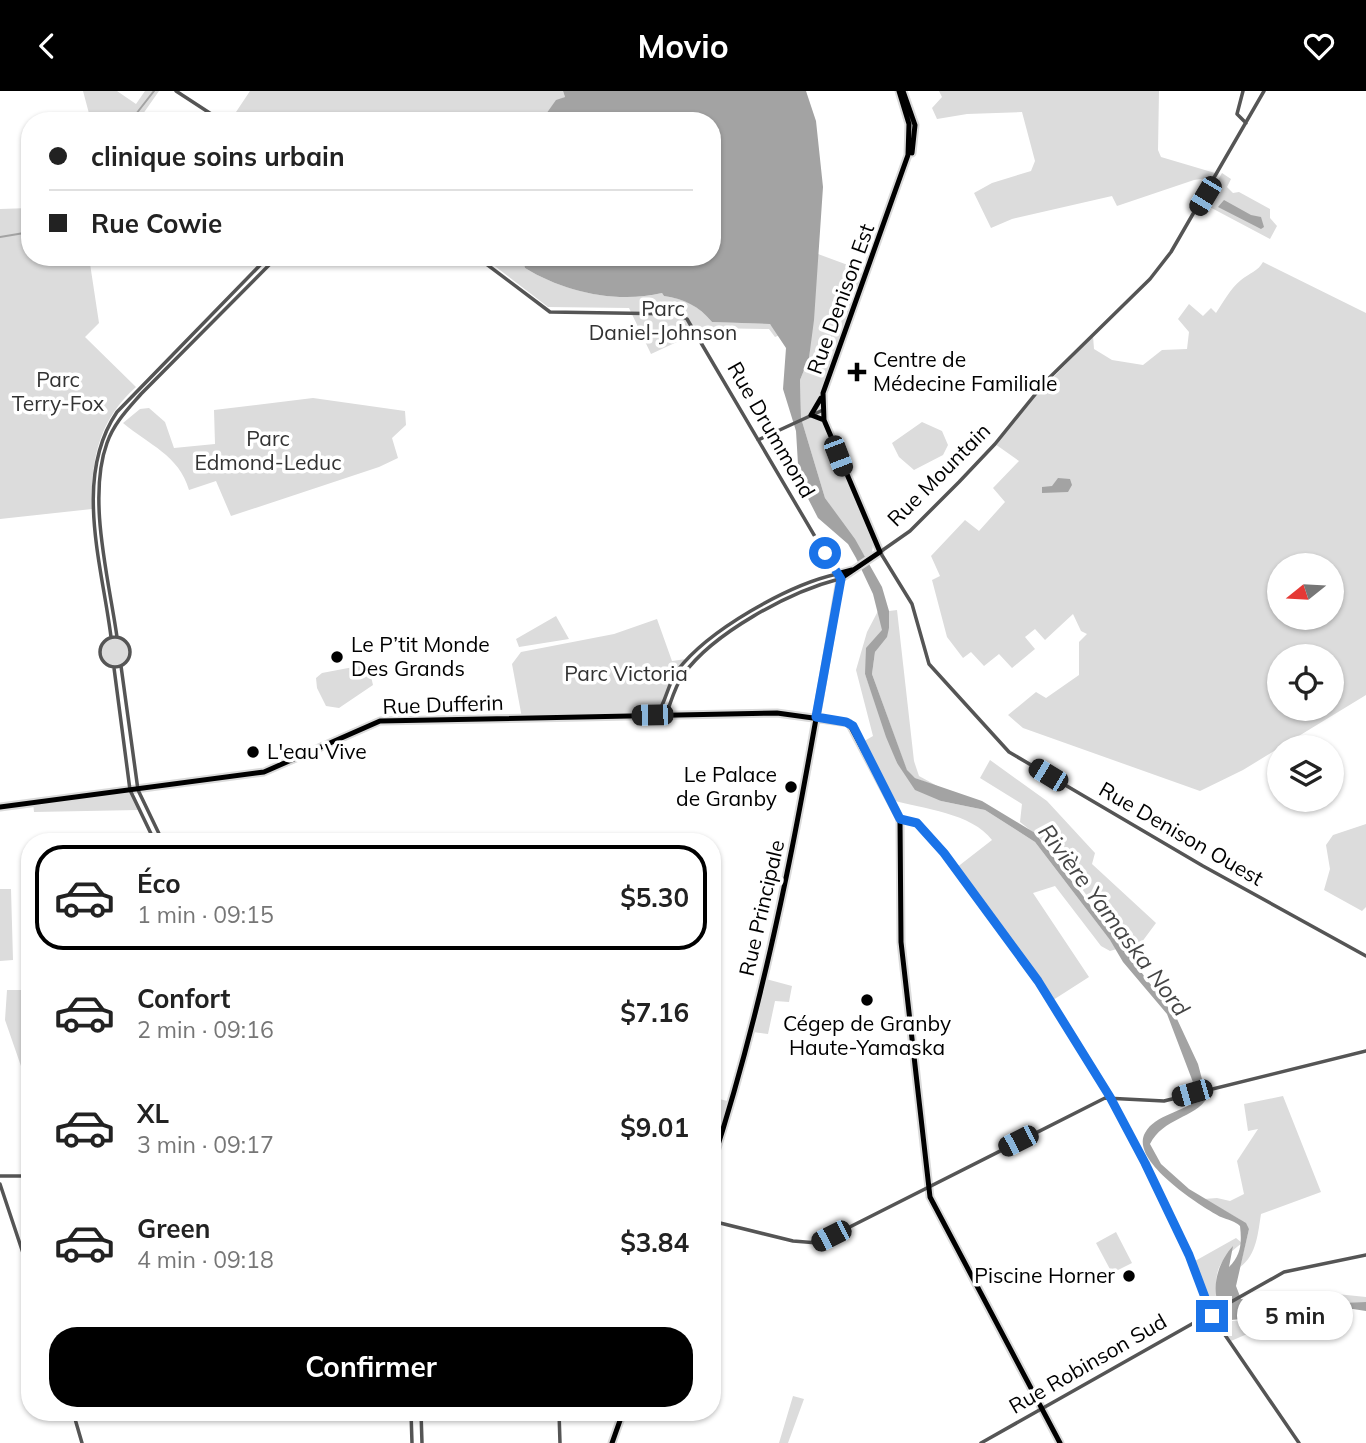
<!DOCTYPE html>
<html lang="fr">
<meta charset="utf-8">
<style>
body{margin:0;font-family:Mulish,sans-serif;background:#f6f6f6;color:#222;height:100vh;display:flex;flex-direction:column;font-size:26px;white-space:nowrap}
*{box-sizing:border-box;margin:0}
p{font-size:23px;color:#767676}
.icon{flex:none;width:38px;height:38px;fill:none;stroke:currentColor;stroke-width:2;stroke-linecap:round;stroke-linejoin:round}
.map{position:relative;flex:1;overflow:hidden}
.panel{position:absolute;left:21px;top:742px;width:700px;height:588px;display:flex;flex-direction:column;background:#fff;border-radius:28px;box-shadow:0 2px 5px #0004}
.panel>*{flex:none}
.guide{position:absolute;left:21px;top:21px;width:700px;height:154px;border-radius:28px;box-shadow:0 2px 5px #0004;display:grid;align-content:center;height:154px;padding:0 28px;background:#fff}
.needle{width:46px;rotate:252deg}
.controls{position:absolute;left:1267px;top:462px;display:grid;gap:14px}
.controls a{display:grid;place-items:center;width:77px;height:77px;border-radius:50%;background:#fff;box-shadow:0 2px 5px #0004;font-size:35px}
.end{position:absolute;width:32px;height:32px;margin:-16px;border:9px solid #1a73e8;background:#fff;box-shadow:0 0 0 4px #fff}
.from{border-radius:50%}
.bubble{position:absolute;height:49px;border-radius:24px;background:#fff;box-shadow:0 2px 5px #0004;font-size:23px;font-weight:700;line-height:49px;text-align:center}
.car{position:absolute;width:21px;height:42px;margin:-21px -10px;border-radius:9px;box-shadow:0 0 5px 2px #0007;background:linear-gradient(#222 24%,#8ab4d8 0 40%,#222 0 76%,#8ab4d8 0 86%,#222 0)}
.guide b{display:flex;align-items:center;gap:24px;height:66px;font-size:26px}
.guide b+b{border-top:2px solid #e0e0e0}
.guide i{width:18px;height:18px;background:#222}
ul{padding:12px 0 0;list-style:none}
li{display:flex;align-items:center;gap:21px;height:105px;margin:0 14px 10px;padding:0 14px;border:4px solid transparent;border-radius:28px}
li div{flex:1}
li b{display:block;font-size:26px}
li em{font-style:normal;font-weight:700}
li.selected{border-color:#000}
li>.icon{width:63px;height:63px;stroke-width:1.5}
.cta{display:flex;gap:14px;margin-top:auto;padding:14px 28px}
.cta a{flex:1;height:80px;border-radius:28px;background:#000;color:#fff;font-size:28px;font-weight:700;line-height:80px;text-align:center}
header{display:flex;justify-content:space-between;align-items:center;height:91px;padding:0 28px;background:#000;color:#fff;font-size:32px;font-weight:700}
.map>svg:first-child{display:block}
.green{fill:#dcdcdc;fill-rule:evenodd}
.water{fill:#a3a3a3}
.lines{fill:none;stroke-linecap:round;stroke-linejoin:round}
.stream{stroke:#a3a3a3;stroke-width:2}
.major-casing{stroke:#dbdbdb;stroke-width:9}
.minor{stroke:#555;stroke-width:3.5}
.major{stroke:#000;stroke-width:5}
.route{stroke:#1a73e8;stroke-width:9}
.poi-dot{fill:#000;stroke:#fff;stroke-width:2.5}
.labels{text-anchor:middle;stroke-width:7;stroke-linejoin:round;paint-order:stroke}
.street-label{font-size:21px;fill:#000;stroke:#fff}
.park-label{font-size:21px;fill:#333;stroke:#fff}
.poi-label{font-size:21px;fill:#000;stroke:#fff;text-anchor:start}
.water-label{font-size:23px;font-style:italic;fill:#444;stroke:#fff}
</style>
<header><svg class="icon" aria-label="back" viewBox="0 0 24 24"><path d="M15 5l-7 7 7 7"/></svg>Movio<svg class="icon" aria-label="heart" viewBox="0 0 24 24"><path d="M12 20l-8-8c-3-5 5-10 8-4 3-6 11-1 8 4z"/></svg></header>
<div class="map">
<svg width="1366" height="1352" viewBox="0 0 1366 1352">
<rect width="100%" height="100%" fill="#fff"/>
<path class="green" d="M83,0h34l19,13 9,-13h14l-21,30h-47z
M250,0h313l2,6 -9,4 -15,20h-311z
M939,0h220l-1,59 3,7 54,16 -2,4 -19,3 -77,26 -5,-10 -100,23 -21,9 -17,-35 18,-10 39,-12 4,-10 -13,-49 -55,2 -30,5 -5,-11 10,-11z
M1222,82l9,6 -4,8 6,6 6,-1 31,17v9l7,8 -7,13 -66,-35z
M30,117v49h59l10,66 -14,14 51,50c-38,34 -45,73 -44,122l-92,10v-310z
M818,163l46,17 -48,134 -8,8 12,8 53,123 -1,9 -6,5 -41,-60 -24,-80 -1,-38 9,-22z
M483,166h39l3,11c39,24 93,36 137,25l2,3c21,3 35,10 48,26l58,2 10,11 -5,2 -6,-8 -62,-1 -56,26 -22,-46 -81,-1z
M1263,171l103,51v382l-123,75 -43,21 -177,-63 -15,-13 28,-23 10,6 33,-23v-33l8,-8 -6,-3 -8,-17 -28,26 -10,-11 -10,8 10,12 -23,19 -13,-14 -15,12 -13,-14 -8,6 -16,-21 -15,-57 8,-4 -9,-20 34,-36 14,11 26,-29 -12,-14 26,-27 -24,-17 26,-33 72,-75 1,13 18,11 31,5 19,-15 25,-1 2,-17 -11,-13 11,-15 14,12 8,-8 5,5c8,-12 14,-24 25,-33 9,-7 17,-9 22,-18zM1279,474h53v53h-53zM1279,565h53v53h-53z
M313,307l92,13 1,14 -14,13 6,20 -19,9 -148,49 -15,-35 -27,9c-10,-35 -40,-45 -66,-67l17,-14 9,-1 16,14 9,26 41,-4 -1,-34z
M922,331l20,9 6,14 -5,10 -29,15 -15,-13 -7,-14z
M897,519l17,151 5,15 22,12 -26,-10 -8,-7 -35,-97 3,-22 14,-24v-17z
M878,520l5,19 -7,8 -11,36 32,89 44,38 44,9 50,32 82,107 -7,2 -9,-5 -46,-60 -22,7 56,84 -39,25 -37,-58 -57,-76 36,-28c-20,-27 -69,-31 -100,-40l-31,-57 12,-7 -17,-66 11,-38z
M556,525l13,23 -50,8 -3,-8z
M657,528l15,42 14,-2 -12,15 -16,41 -136,3 -10,-54 9,-12 93,-18z
M100 561a15 15 0 1 1 30 0a15 15 0 1 1-30 0Z
M364,574l5,3 4,17 -34,23 -13,-2 -9,-18 -1,-10 6,-5z
M990,669l57,41 48,52 -3,11 64,59 -26,35c-33,-45 -64,-102 -110,-136l2,-18 -42,-26z
M130,699l8,20 -104,2 -1,-10z
M1366,733v83l-4,4 -38,-21 6,-21 -4,-24 7,-10z
M0,798h11l2,71 -13,1z
M766,888l26,7 -3,16 -14,-1 -7,33 -15,-2z
M7,899h23v79h-8l-17,-49z
M1283,1005l38,96 -60,22c-3,18 -4,41 -21,53l9,-38 -10,-10 -35,-20 13,-1 13,3 14,-7 -7,-33 21,-32 -10,2 -4,-27z
M712,1006l19,5 -15,49 -4,-1z
M1116,1141l16,31 -20,10 -16,-30z
M1236,1147l6,5c-26,20 -29,29 -23,62l-8,5 -16,-49z
M1337,1203l29,3v5l-92,3 -31,-5 11,-4 25,2z
M1222,1221l8,9 54,-3 -53,23 -15,-23z
M793,1305l11,3 -16,44h-9z"/>
<path class="water" d="M563,0h243l10,30 7,66 -9,133 -5,38 -9,22 1,38 24,80 30,41 27,48 7,24v17l-2,9 -12,15 -3,22 35,96 8,8 67,23 53,32 142,186 21,45 9,34c-12,20 -44,20 -57,46l11,20 28,25 57,34 3,6 -13,57 5,13 33,6 92,-3v9l-13,-2 -122,11c-25,-18 -16,-55 2,-74l-4,21c12,-12 13,-24 11,-41 -5,-5 -12,-6 -19,-9 -19,-10 -92,-56 -76,-84 10,-19 40,-21 54,-35l-32,-84 -44,-52 -13,-22 -75,-98 -50,-32 -44,-9 -26,-11 -18,-27 -11,-26 -21,-63 1,-26 16,-18 -9,-36 -17,-36 -8,-14 -30,-26 -19,-37 -3,-50 -13,-42 3,-41 -16,-24 -58,-2c-13,-16 -28,-23 -48,-26l-2,-3c-45,11 -98,-1 -137,-25l-3,-11h190v-136h-171l15,-21 9,-3z
M1224,109l27,15 10,2 3,10 -3,2 -43,-22z
M1058,387l12,1 2,6 -4,7 -26,1v-6l10,-1z"/>
<g class="lines">
<path class="stream" d="M124,30l12,-7 18,-23
M0,146l30,-5"/>
<defs>
<path id="major" d="M903,0l12,34 -3,28
M821,307l-10,17 13,5
M840,488l40,-27 -56,-132 -1,-27 85,-238 1,-31 -10,-33
M0,716l264,-35 116,-51 397,-8 72,10 51,96 1,123 29,255 130,246
M712,1073c62,-191 95,-388 128,-585l-3,-5 15,-4
M612,1352l11,-31"/>
</defs>
<use href="#major" class="major-casing"/>
<path class="minor" d="M176,0l46,30
M1243,0l-6,23 9,9
M1264,0l-93,161 -21,27 -104,102 -51,63 -36,38 -49,49 -30,21 32,52 17,60 80,88 194,114 163,90
M477,166l73,55 127,2 10,5 150,255c-49,11 -129,56 -160,97 -9,13 -11,30 -20,44
M758,349l65,-30
M100 561a15 15 0 1 1 30 0a15 15 0 1 1-30 0Z
M111,546c-9,-72 -38,-160 6,-225l151,-155
M117,546c-8,-57 -30,-139 -10,-194 7,-20 21,-34 34,-49l136,-137
M121,575l17,124 25,52
M114,577l16,122 25,52
M666,624c5,-13 9,-29 17,-40 30,-42 106,-83 156,-96
M900,728l17,4 27,30 94,128 72,117 35,65 44,92 23,61 87,127
M0,1085h30
M0,1093l30,90
M712,1130l81,20 25,2 287,-145 59,3 202,-50
M73,1321l9,31
M411,1321l1,31
M421,1321l1,31
M559,1321l1,31
M981,1352l303,-171 82,-17"/>
<use href="#major" class="major"/>
</g>
<g class="lines">
<path class="route" d="M825,462l16,26 -25,138 30,5 7,4 47,93 17,4 27,30 94,128 72,116 35,66 44,92 23,61"/>
</g>
<g class="poi-dot">
<path d="M853.5 270.5h7v7h7v7h-7v7h-7v-7h-7v-7h7z"/>
<circle cx="337" cy="566" r="7"/>
<circle cx="253" cy="661" r="7"/>
<circle cx="791" cy="696" r="7"/>
<circle cx="867" cy="909" r="7"/>
<circle cx="1129" cy="1185" r="7"/>
</g>
<g class="labels">
<g class="street-label">
<text transform="translate(841 208) rotate(-70)" y="7">Rue Denison Est</text>
<text transform="translate(771 339) rotate(60)" y="7">Rue Drummond</text>
<text transform="translate(939 384) rotate(-45)" y="7">Rue Mountain</text>
<text transform="translate(443 614) rotate(-2)" y="7">Rue Dufferin</text>
<text transform="translate(1181 743) rotate(30)" y="7">Rue Denison Ouest</text>
<text transform="translate(762 817) rotate(-77)" y="7">Rue Principale</text>
<text transform="translate(1088 1273) rotate(-30)" y="7">Rue Robinson Sud</text>
</g>
<g class="park-label">
<text x="663" y="225">Parc<tspan x="663" dy="24">Daniel-Johnson</tspan></text>
<text x="58" y="296">Parc<tspan x="58" dy="24">Terry-Fox</tspan></text>
<text x="268" y="355">Parc<tspan x="268" dy="24">Edmond-Leduc</tspan></text>
<text x="626" y="590">Parc Victoria</text>
</g>
<g class="poi-label">
<text x="873" y="276">Centre de<tspan x="873" dy="24">Médecine Familiale</tspan></text>
<text x="351" y="561">Le P’tit Monde<tspan x="351" dy="24">Des Grands</tspan></text>
<text x="267" y="668">L'eau Vive</text>
<text x="777" y="691" text-anchor="end">Le Palace<tspan x="777" dy="24">de Granby</tspan></text>
<text x="867" y="940" text-anchor="middle">Cégep de Granby<tspan x="867" dy="24">Haute-Yamaska</tspan></text>
<text x="1115" y="1192" text-anchor="end">Piscine Horner</text>
</g>
<g class="water-label">
<text transform="translate(1114 829) rotate(53)" y="8">Rivière Yamaska Nord</text>
</g>
</g>
</svg>
<div class="controls">
<a><svg class="needle" viewBox="-14 -14 28 28"><path d="M0-13l5 13h-10z" fill="#e53935"/><path d="M0 13l5-13h-10z" fill="#767676"/></svg></a>
<a><svg class="icon" aria-label="locate" viewBox="0 0 24 24"><circle cx="12" cy="12" r="6"/><path d="M12 2v4M12 18v4M2 12h4M18 12h4"/></svg></a>
<a><svg class="icon" aria-label="layers" viewBox="0 0 24 24"><path d="M12 4l9 5-9 5-9-5zM3 14l9 5 9-5"/></svg></a>
</div>
<i class="end from" style="left:825px;top:462px"></i>
<i class="end" style="left:1212px;top:1225px"></i>
<div class="bubble" style="left:1237px;top:1200px;width:116px">5 min</div>
<i class="car" style="left:1205px;top:105px;rotate:211deg"></i>
<i class="car" style="left:838px;top:365px;rotate:159deg"></i>
<i class="car" style="left:652px;top:624px;rotate:269deg"></i>
<i class="car" style="left:1048px;top:684px;rotate:301deg"></i>
<i class="car" style="left:1192px;top:1002px;rotate:254deg"></i>
<i class="car" style="left:1018px;top:1050px;rotate:243deg"></i>
<i class="car" style="left:831px;top:1145px;rotate:243deg"></i>
<div class="guide">
<b><i class="from"></i>clinique soins urbain</b>
<b><i></i>Rue Cowie</b>
</div>
<section class="panel">
<ul>
<li class="selected"><svg class="icon" aria-label="car" viewBox="0 0 24 24"><path d="M5 17H2v-5l4-1 3-4h7l3 4 3 1v5h-3M9 17h6M6 11h13"/><circle cx="7" cy="17" r="2"/><circle cx="17" cy="17" r="2"/></svg><div><b>Éco</b><p>1 min · 09:15</p></div><em>$5.30</em></li>
<li><svg class="icon" aria-label="car" viewBox="0 0 24 24"><path d="M5 17H2v-5l4-1 3-4h7l3 4 3 1v5h-3M9 17h6M6 11h13"/><circle cx="7" cy="17" r="2"/><circle cx="17" cy="17" r="2"/></svg><div><b>Confort</b><p>2 min · 09:16</p></div><em>$7.16</em></li>
<li><svg class="icon" aria-label="car" viewBox="0 0 24 24"><path d="M5 17H2v-5l4-1 3-4h7l3 4 3 1v5h-3M9 17h6M6 11h13"/><circle cx="7" cy="17" r="2"/><circle cx="17" cy="17" r="2"/></svg><div><b>XL</b><p>3 min · 09:17</p></div><em>$9.01</em></li>
<li><svg class="icon" aria-label="car" viewBox="0 0 24 24"><path d="M5 17H2v-5l4-1 3-4h7l3 4 3 1v5h-3M9 17h6M6 11h13"/><circle cx="7" cy="17" r="2"/><circle cx="17" cy="17" r="2"/></svg><div><b>Green</b><p>4 min · 09:18</p></div><em>$3.84</em></li>
</ul>
<div class="cta"><a>Confirmer</a></div>
</section>
</div>
